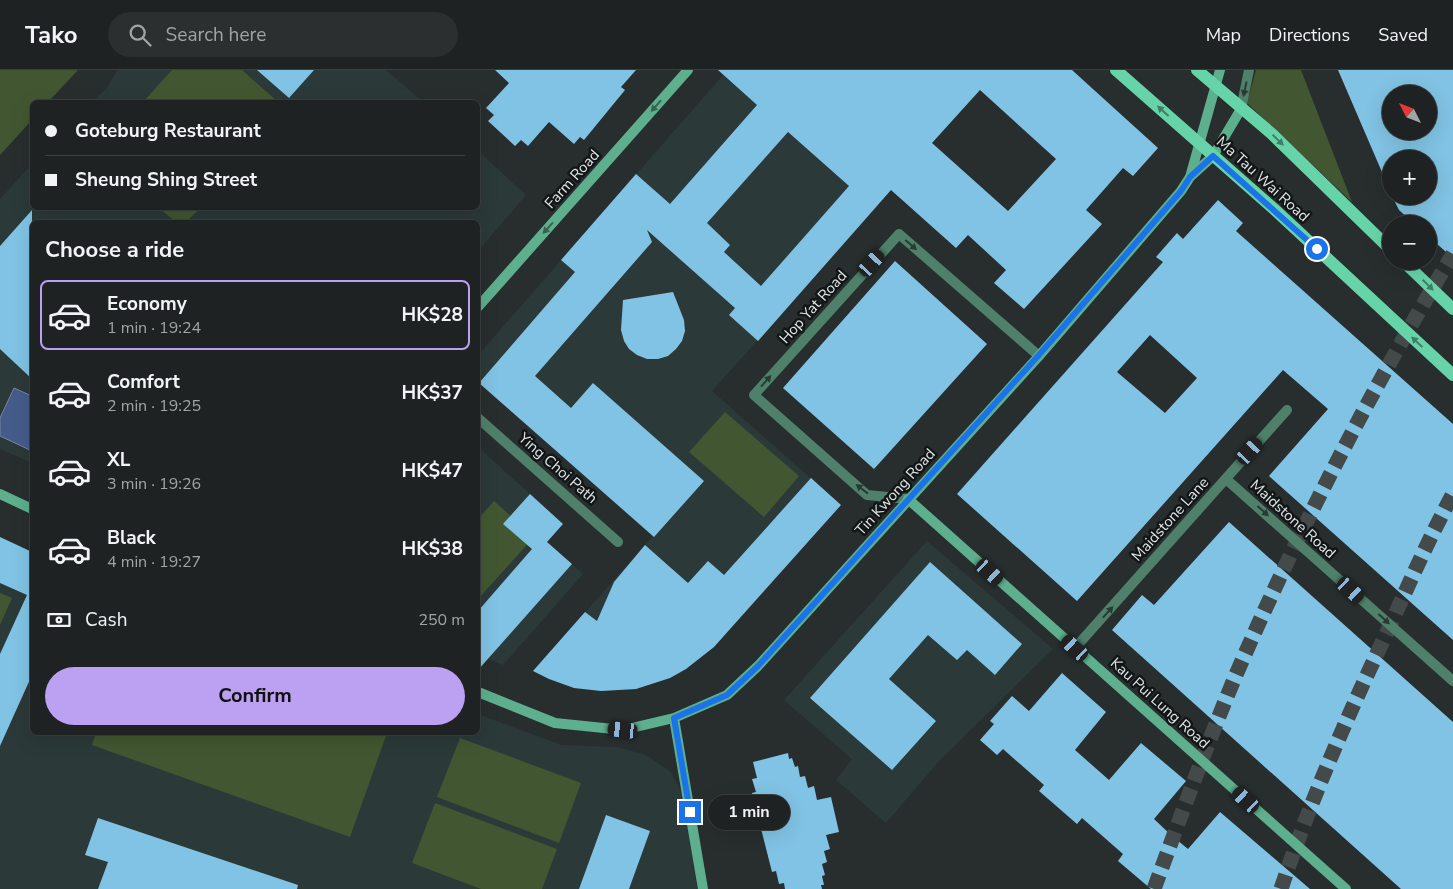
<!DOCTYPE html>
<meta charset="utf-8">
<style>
body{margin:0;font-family:"Nunito Sans",sans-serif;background:#2b2f2f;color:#f1f3f6;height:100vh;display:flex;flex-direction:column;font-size:19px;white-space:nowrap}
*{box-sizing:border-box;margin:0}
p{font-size:16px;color:#a1a4a5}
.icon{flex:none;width:28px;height:28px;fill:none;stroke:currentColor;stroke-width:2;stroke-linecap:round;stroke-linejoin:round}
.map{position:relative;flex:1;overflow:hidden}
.drawer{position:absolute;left:30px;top:150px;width:450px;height:515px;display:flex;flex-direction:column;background:#1e2222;border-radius:8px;box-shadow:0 5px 20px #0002,0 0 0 1px #3c3f40}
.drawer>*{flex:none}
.hud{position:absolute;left:30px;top:30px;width:450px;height:110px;border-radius:8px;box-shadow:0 5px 20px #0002,0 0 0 1px #3c3f40;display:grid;align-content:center;height:110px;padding:0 15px;background:#1e2222}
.needle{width:32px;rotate:312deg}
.buttons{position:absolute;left:1382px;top:15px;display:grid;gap:10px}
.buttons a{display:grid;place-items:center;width:55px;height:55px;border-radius:50%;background:#1e2222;box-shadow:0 5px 20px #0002,0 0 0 1px #3c3f40;font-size:25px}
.end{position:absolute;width:22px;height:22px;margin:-11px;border:6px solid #1a73e8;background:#fff;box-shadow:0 0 0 2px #fff}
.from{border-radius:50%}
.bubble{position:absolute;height:35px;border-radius:18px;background:#1e2222;box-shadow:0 5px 20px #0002,0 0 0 1px #3c3f40;font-size:16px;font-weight:700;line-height:35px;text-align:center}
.car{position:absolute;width:15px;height:30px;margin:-15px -8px;border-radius:6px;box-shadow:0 0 4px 1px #0007;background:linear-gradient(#222 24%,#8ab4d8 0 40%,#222 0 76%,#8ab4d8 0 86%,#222 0)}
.hud b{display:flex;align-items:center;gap:18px;height:48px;font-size:19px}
.hud b+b{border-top:1px solid #3c3f40}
.hud i{width:12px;height:12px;background:#f1f3f6}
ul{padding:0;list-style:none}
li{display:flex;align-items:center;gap:15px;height:70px;margin:0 10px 8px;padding:0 5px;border:2px solid transparent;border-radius:8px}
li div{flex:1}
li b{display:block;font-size:19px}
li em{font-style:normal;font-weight:700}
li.active{border-color:#bca0f2}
li>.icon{width:45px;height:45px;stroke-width:1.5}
h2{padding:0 15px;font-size:22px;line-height:60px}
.pay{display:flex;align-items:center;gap:12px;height:55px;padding:0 15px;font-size:19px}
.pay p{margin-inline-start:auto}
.cta{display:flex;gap:10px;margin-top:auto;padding:10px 15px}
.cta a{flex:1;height:58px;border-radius:30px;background:#bca0f2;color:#111;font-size:20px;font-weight:700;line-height:58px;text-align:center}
header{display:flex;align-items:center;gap:30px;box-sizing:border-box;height:70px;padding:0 25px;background:#1e2222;border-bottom:1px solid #3c3f40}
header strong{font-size:24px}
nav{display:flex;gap:28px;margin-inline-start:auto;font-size:18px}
.search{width:350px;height:45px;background:#2b2f2f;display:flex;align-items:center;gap:12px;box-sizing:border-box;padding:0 18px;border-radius:28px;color:#a1a4a5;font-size:19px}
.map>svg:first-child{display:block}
.built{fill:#2c3939}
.green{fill:#425731}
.water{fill:#455b8a;stroke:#7484a5}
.building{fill:#81c3e4;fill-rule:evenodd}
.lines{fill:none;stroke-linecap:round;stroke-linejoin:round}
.highway-tunnel{stroke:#444949;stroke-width:15;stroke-dasharray:15 8;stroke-linecap:butt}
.street{stroke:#4f806b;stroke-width:10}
.secondary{stroke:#5daf8e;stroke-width:10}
.primary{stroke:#66d4a8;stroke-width:12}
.oneway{fill:#283b34}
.oneway2{fill:#386252}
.oneway3{fill:#417e66}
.route{stroke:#1a73e8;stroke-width:6}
.labels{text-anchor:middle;stroke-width:5;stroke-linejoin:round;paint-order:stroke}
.street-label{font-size:15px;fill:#e1e5e5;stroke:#131616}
</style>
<header>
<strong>Tako</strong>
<div class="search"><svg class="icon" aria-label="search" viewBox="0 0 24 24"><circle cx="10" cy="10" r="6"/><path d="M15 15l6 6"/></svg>Search here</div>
<nav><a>Map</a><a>Directions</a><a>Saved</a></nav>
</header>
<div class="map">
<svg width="1453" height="819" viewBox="0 0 1453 819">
<rect width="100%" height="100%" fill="#282e2e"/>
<path class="built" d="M117,0h269l37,32h-331l16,-15z
M723,5l152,134 -163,182 129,114 -127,142 -28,22 -16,9 -34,11 -35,2 -35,-6 -33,-14 120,-135 -175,-154v-27z
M478,81l48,44 -48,56v-29h-446v241l-32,-14v-250l32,-35v44h446z
M478,377l85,77 -16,18 36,32 -80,91 -25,-10z
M0,467l32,15v180h446v-18l83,31 56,2 29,8 25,17 11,22 15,95h-697z
M927,471l126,108 -114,112 -53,62 -50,-43 16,-21 -68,-59z"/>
<path class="green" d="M0,0h78l-30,32h-16v18l-32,35z
M172,0h70l36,32h-135z
M1256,0h45l51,132 -105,-99z
M159,138h41l-14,14h-10z
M725,342l74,64 -35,41 -75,-65z
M494,431l40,36 -56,62v-80z
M0,523l12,5 -12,27z
M96,663l291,-1v1l-37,104 -258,-92z
M460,668l121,45 -22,60 -122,-46z
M435,733l122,46 -15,40h-61l-69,-26z"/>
<path class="water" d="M14,318l18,8v55l-32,-15v-18z"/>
<path class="building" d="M257,0h57l-25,28z
M495,0h141l-15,17 4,3 -41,50 -4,-3 -6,7 -25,-22 -21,24 -7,-6 -6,6 -27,-25 6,-6 -8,-7 23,-25z
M718,0h354l86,78 -25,28 -10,-8 -37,42 16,14 -78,85 -30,-26 12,-13 -38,-35 -12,13 -65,-58 -133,151 -29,-26 6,-7 -88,-78 5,12 -117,134 36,32 22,-25 111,98 -50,56 -175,-154 96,-111 -14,-12 75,-86 34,30 87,-99zM980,20l76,69 -48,52 -76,-68zM788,62l61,54 -88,100 -37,-34 6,-7 -23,-22z
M1338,0h115v188l-24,-21v-13h-15l-15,-14 -7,-14h37v-37h-38v34zM1391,24h38v37h-38z
M1218,130l25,23 -7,8 217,193v216l-184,-164 59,-67 -45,-39 -206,231 -120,-107 206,-232 -7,-5 21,-24 6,6zM1150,265l47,43 -32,35 -48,-41z
M32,140v169l-32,-30v-103z
M895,191l92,83 -113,125 -91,-81z
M673,222l11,28 1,11 -3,10 -6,8 -8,7 -10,3h-11l-10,-4 -8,-6 -5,-8 -3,-11 2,-30z
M811,408l30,27 -127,142 -28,22 -16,9 -34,11 -35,2 -27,-3 -25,-9 -16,-8 52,-59 12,9 17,-39 31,-37 43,38 20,-22 16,14z
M530,424l33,30 -16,18 25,22 -94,106v-59l54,-62 -29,-25z
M1229,452l224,200v167h-52l-289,-259 30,-35 12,10z
M0,467l32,15v123l-32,71v-92l27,-59 -27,-12z
M930,492l92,82 -27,31 -28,-25 -10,10 -29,-25 -39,44 47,42 -44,49 -82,-72z
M1062,603l44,39 -31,38 34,30 32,-37 45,38 -32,38 17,16 17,14 32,-37 90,77h-159l-33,-28 5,-7 -41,-36 -5,6 -38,-33 5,-6 -41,-36 -6,6 -17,-15 14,-16 -4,-3 22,-25 17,15z
M788,683l1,6 3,-1 3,9 3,-1 2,11 5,-1 3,12 6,-2 3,14 14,-3 8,35 -13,3 4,14 -6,2 3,11 -5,2 3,11 -3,1 2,9h-3l1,4h-37l-1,-6 -5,1 -3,-13 -4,1 -20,-79 4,-1 -4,-13 5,-1 -4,-16z
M606,745l44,16 -21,58h-50z
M98,748l200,67 -1,4h-199l10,-27 -23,-7z"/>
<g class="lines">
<path class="highway-tunnel" d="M1154,819c26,-71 52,-142 81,-212 63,-146 136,-287 218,-423
M1281,819c29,-88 67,-174 107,-259 21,-46 41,-92 65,-136"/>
<path class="street" d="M1241,39l8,-39
M478,348l140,124
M1226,409l227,202
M908,429l-41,-4 -113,-100 145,-161 140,122
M1075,578l212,-238"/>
<path class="secondary" d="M1191,106l22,-20 28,-47
M478,237l210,-237
M0,424l32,15
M908,429l438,390
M478,622l77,31 68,7 51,-12 53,-23 31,-29 281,-310 142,-165 9,-14 30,-107
M674,648l29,171"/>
<path class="primary" d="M1116,0l158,139 179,166
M1197,0l75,64 119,116
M1403,191l50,48"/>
</g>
<defs><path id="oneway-solid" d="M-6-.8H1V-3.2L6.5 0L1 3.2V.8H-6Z" transform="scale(1.25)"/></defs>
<g class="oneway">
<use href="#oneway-solid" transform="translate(1245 19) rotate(102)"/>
<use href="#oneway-solid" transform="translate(911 175) rotate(41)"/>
<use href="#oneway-solid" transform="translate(766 311) rotate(-48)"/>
<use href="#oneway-solid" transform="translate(862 419) rotate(-142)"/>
<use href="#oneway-solid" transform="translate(1263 441) rotate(42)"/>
<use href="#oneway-solid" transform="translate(1108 542) rotate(-48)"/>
<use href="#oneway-solid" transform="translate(1384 549) rotate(42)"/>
</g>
<g class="oneway2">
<use href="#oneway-solid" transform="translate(656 36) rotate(132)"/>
<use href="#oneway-solid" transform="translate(548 158) rotate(132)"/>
</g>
<g class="oneway3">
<use href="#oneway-solid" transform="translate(1163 41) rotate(-138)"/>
<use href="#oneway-solid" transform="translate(1278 70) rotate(44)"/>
<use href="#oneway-solid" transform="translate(1428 215) rotate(44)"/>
<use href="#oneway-solid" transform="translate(1417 272) rotate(-137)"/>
</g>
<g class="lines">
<path class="route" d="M690,742l-16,-94 53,-23 31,-29 280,-310 143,-165 9,-14 23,-21 104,93"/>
</g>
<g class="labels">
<g class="street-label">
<text transform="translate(572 109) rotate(-48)" y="5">Farm Road</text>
<text transform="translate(1263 109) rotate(42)" y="5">Ma Tau Wai Road</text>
<text transform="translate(813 237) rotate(-48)" y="5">Hop Yat Road</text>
<text transform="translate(558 398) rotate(41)" y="5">Ying Choi Path</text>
<text transform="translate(895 422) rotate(-48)" y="5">Tin Kwong Road</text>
<text transform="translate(1170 449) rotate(-48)" y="5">Maidstone Lane</text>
<text transform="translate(1293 449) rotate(42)" y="5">Maidstone Road</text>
<text transform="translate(1160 633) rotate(42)" y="5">Kau Pui Lung Road</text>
</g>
</g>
</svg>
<div class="buttons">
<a><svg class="needle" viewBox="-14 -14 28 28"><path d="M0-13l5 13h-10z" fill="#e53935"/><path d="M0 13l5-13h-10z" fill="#a1a4a5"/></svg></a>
<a>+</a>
<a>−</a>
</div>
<i class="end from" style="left:1317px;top:179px"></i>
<i class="end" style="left:690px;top:742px"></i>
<div class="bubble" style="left:708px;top:725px;width:82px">1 min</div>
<i class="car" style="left:872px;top:193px;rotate:42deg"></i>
<i class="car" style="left:1250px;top:381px;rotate:42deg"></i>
<i class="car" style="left:990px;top:502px;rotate:132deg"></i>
<i class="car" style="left:1351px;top:520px;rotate:132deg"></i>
<i class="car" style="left:1075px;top:578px;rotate:312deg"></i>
<i class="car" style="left:623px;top:660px;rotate:276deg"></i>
<i class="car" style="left:1246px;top:730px;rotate:312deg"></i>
<div class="hud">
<b><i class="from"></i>Goteburg Restaurant</b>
<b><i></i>Sheung Shing Street</b>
</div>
<section class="drawer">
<h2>Choose a ride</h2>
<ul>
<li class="active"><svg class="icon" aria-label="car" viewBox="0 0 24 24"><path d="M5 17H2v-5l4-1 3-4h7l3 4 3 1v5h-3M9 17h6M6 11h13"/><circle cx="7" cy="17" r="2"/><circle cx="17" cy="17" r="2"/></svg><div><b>Economy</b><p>1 min · 19:24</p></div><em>HK$28</em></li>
<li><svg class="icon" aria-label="car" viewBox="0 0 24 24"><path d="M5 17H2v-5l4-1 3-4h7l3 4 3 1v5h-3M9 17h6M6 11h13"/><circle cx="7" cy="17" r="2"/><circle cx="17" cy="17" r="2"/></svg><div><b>Comfort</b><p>2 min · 19:25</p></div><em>HK$37</em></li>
<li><svg class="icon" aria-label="car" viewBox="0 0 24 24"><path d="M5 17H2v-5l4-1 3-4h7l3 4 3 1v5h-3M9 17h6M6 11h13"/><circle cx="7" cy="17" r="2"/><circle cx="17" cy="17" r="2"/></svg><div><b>XL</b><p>3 min · 19:26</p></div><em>HK$47</em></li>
<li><svg class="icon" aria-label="car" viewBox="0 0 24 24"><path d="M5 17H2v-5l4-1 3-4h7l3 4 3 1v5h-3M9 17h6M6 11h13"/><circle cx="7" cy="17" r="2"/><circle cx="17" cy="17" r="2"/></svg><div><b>Black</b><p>4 min · 19:27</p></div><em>HK$38</em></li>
</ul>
<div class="pay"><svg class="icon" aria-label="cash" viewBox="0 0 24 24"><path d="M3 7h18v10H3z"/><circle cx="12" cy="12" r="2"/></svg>Cash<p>250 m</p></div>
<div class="cta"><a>Confirm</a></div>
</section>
</div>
